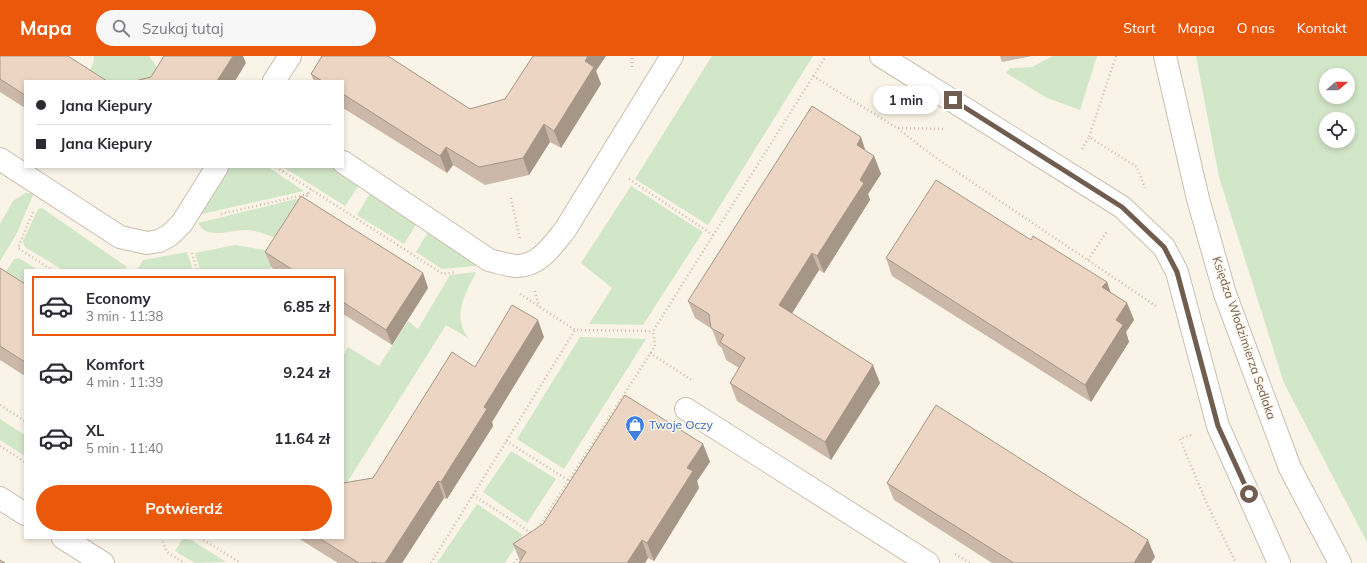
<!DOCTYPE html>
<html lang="pl">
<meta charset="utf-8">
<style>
body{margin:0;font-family:Mulish,sans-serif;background:#f7f7f7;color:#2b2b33;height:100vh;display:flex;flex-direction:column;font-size:15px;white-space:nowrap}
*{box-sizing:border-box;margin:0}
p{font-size:13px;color:#7c7c81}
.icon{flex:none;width:22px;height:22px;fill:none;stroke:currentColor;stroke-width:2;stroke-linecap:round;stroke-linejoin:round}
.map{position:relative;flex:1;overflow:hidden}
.panel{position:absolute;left:24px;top:213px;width:320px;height:270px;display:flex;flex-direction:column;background:#fff;border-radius:0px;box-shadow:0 2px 6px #0003}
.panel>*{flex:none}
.banner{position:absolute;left:24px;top:24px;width:320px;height:88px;border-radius:0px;box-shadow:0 2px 6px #0003;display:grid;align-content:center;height:88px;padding:0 12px;background:#fff}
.needle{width:26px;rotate:70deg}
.tools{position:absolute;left:1319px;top:12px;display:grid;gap:8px}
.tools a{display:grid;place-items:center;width:36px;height:36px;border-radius:50%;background:#fff;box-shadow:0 2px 6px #0003;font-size:20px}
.end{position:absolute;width:18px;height:18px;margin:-9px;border:5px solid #715d4f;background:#fff;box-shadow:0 0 0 2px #fff}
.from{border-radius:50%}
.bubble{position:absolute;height:28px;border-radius:14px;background:#fff;box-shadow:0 2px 6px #0003;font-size:13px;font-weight:700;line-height:28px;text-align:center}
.banner b{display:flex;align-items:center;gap:14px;height:38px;font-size:15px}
.banner b+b{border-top:1px solid #e1e1e2}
.banner i{width:10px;height:10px;background:#2b2b33}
ul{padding:7px 0 0;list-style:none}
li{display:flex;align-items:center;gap:12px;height:60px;margin:0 8px 6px;padding:0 4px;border:2px solid transparent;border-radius:0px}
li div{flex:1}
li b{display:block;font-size:15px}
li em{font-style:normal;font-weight:700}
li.on{border-color:#ea580c}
li>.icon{width:36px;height:36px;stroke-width:1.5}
.action{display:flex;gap:8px;margin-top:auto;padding:8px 12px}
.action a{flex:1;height:46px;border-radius:24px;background:#ea580c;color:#fff;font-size:16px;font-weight:700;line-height:46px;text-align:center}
header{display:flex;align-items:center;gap:24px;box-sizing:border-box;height:56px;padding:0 20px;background:#ea580c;color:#fff}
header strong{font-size:19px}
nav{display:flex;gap:22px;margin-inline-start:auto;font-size:14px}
.search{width:280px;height:36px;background:#f7f7f7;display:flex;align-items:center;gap:10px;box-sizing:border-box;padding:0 14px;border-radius:22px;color:#7c7c81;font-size:15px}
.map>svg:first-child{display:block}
.green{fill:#d2e6c8;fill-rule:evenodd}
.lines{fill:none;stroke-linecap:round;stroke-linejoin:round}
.minor-casing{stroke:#cabdaf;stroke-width:24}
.path{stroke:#d1baa6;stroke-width:2.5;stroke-dasharray:1 3;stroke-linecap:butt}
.minor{stroke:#fff;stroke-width:22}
.wall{fill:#cbb8a8}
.shaded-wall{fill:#a59688}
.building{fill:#ecd6c3;stroke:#a59688}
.route{stroke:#715d4f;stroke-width:5}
.labels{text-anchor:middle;stroke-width:3;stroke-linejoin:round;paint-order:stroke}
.street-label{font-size:12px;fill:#715d4f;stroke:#fdf8ee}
.shop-label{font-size:12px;fill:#366cbe;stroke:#fdf8ee;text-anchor:start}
</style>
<header>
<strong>Mapa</strong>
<div class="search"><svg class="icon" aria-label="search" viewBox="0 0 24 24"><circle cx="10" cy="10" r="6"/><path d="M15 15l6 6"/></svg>Szukaj tutaj</div>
<nav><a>Start</a><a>Mapa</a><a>O nas</a><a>Kontakt</a></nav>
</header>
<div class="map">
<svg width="1367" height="507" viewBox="0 0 1367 507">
<rect width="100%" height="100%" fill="#faf4e8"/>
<path class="green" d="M94,0h55l17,24 -80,1 8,-20z
M712,0h101l-105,169 -73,-46z
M1053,0h44l-17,54 -33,-12 -41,-25 4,-5 22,-1z
M1196,0h171v486l-83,-159 -65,-206zM1326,19h22v22h-22zM1326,63h22v22h-22z
M229,111h39l36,24 -106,24z
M283,111h55l23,15 -16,24z
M631,130l72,46 -60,93 -54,-1 23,-36 -31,-25z
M372,134l47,30 -15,24 -47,-29z
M25,137h9l-18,42 -16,26v-37l13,-23z
M300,142l-25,40c-9,-4 -18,-7 -27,-8 -16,-1 -41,11 -50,-7z
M42,152l85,59 -2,3h-62l-38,-23 -2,-6 15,-32z
M431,171l40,26 5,13 -34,3 -26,-17z
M235,189l30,5 12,7 -8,13h-69l-5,-17z
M187,196l6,18h-56l6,-10z
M19,202l19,12h-13v27l-25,-16 14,-22z
M476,216c-11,23 -24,42 -8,66l-22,-13 -103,164v-133l5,-9 31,19 29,-45 10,8 32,-54z
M580,281l66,2 -82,130 -47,-30z
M0,363l25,16v21l-25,-16z
M511,395l45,28 -29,44 -44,-31z
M477,448l46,31 -18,28h-68z
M183,482h5l38,24 -31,1 -20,-12z"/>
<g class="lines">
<defs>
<path id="minor" d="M881,0l241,151 42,40 13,25 41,154 61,137
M1165,0l33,143 27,95 65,174 50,95
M274,25l16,-25
M0,103l120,78 27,6 12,-2 11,-6 12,-12 35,-56
M343,106l146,98c9,2 19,6 28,6 22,0 35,-20 48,-36l107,-174
M686,353l242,154
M0,442l25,16
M63,482l40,25"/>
</defs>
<use href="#minor" class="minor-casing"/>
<path class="path" d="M1116,0l-27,81 48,30 8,21
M632,11v-11
M813,20l84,52 39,30 220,148
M898,72l47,1
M1082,93l7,-12
M276,111l167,107 13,-2
M629,123l84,56
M511,142l9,41
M304,144l7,-11
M33,156l-15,36 34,22
M221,158l87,-20
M192,197l5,17
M1088,204l19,-29
M535,235l4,16
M520,238l55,36
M650,297l43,28
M0,349l25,16
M1191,379l-11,4 27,65 29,59
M506,385l62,39
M0,390l25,16
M473,439l60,39
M536,475l105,-163 14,-22 -2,-15 173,-275
M161,482l6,14 17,11
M200,482l41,25
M955,498l15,9
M431,507l144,-233 78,1
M514,507l6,-8"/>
<use href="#minor" class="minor"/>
</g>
<path class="wall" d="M0,0l25,25v27l-25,-16z
M321,0h67l82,53 35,-10 91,-28 5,13 -40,64 -11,-6 -21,33 -44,10 -32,-20 -6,8 -104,-65v-27h-29l-3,-7 10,-16z
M1000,0h32l-30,6z
M865,94l9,6 7,18 -13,20 2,6 -46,73 -5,-3 -27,43 88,70 -49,77 -94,-59 -7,-18 9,-15 -13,-8 -4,-12 -4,-3 -6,-16 -17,-11 -7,-17z
M1031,184l76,42 3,10 17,11 7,17 -8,12 3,10 -38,60 -199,-126 -6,-18z
M265,196l158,21 5,15 -36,57 -49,-31v-44h-68l-4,-3z
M0,212l25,16v92l-25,-16z
M544,281l-52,85 1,4 -46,73 -3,-1 -42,65h-64l-40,-25h45l132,-171z
M703,388l7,18 -13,19 2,7 -45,73 -6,-3 -3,5h-126l1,-2 -7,-17z
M887,427l268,74 -4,6h-159l-98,-63z"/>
<path class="shaded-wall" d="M233,0h10l3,7 -11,18h-18z
M588,0h18l-10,15 5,13 -40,64 -7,-17 31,-70z
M544,68l6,18 -21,33 -6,-17z
M861,81l6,18 -10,-10z
M446,91l7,18 -6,8 -7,-17z
M874,100l7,18 -13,20 2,6 -46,73 -7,-17 43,-76z
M812,197l7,17 -33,53 -7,-18z
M423,217l5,15 -36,57 -6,-15z
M1107,226l6,17 -11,-12z
M1127,247l7,17 -8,12 3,10 -38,60 -6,-17 31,-65z
M538,264l6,17 -52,85 1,4 -46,73 -6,-17 43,-75z
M873,309l7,18 -49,77 -6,-18z
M703,388l7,18 -13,19 2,7 -45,73 -7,-18 40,-75z
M438,425l6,17 -42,65h-17z
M642,484l6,18 -3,5h-18z
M1148,484l7,17 -4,6h-17z"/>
<path class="building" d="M0,0h68l39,25h-82v14l-25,-16z
M164,0h69l-16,25h-82l16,-4z
M322,0h66l82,53 35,-10 28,-43h55l-3,5 9,6 -40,64 -10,-7 -21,34 -44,9 -33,-20 -6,9 -97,-62v-13h-21l-11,-7z
M812,50l49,31 -4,8 17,11 -14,24 4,3 -47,73 -5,-3 -33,52 94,60 -48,77 -95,-59 15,-25 -25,-16 4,-7 -13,-7 -2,-14 -21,-13z
M936,124l95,60 2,-4 74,46 -5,5 25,16 -11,17 7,5 -38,60 -199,-127z
M301,140l122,77 -37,57 -43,-28v-32h-50l-28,-18z
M0,212l25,16v78l-25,-16z
M512,249l26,15 -54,87 3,2 -46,73 -3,-1 -53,82h-7l-6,-1v1h-13l-40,-25h24v-55l30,-5 79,-126 23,15z
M625,339l78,49 -16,24 6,3 -46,72 -5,-3 -15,23h-108l7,-11 -13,-8 30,-20z
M936,349l212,135 -14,23h-120l-127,-80z
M0,504l5,3h-5z"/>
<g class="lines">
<path class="route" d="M953,44l169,107 42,40 13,25 41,154 31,68"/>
</g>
<defs>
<symbol id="shop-pin" viewBox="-11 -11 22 30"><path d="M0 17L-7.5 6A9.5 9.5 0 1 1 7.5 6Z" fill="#3f7fe0" stroke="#fdf8ee"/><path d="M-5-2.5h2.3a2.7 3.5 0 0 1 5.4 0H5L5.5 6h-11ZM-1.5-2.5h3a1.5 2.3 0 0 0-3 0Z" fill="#fff"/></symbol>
</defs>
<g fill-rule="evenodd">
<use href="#shop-pin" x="624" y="358" width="22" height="30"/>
</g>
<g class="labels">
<g class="street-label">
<text transform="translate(1244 282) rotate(71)" y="4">Księdza Włodzimierza Sedlaka</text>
</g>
<g class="shop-label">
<text x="649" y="373">Twoje Oczy</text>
</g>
</g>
</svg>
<div class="tools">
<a><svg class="needle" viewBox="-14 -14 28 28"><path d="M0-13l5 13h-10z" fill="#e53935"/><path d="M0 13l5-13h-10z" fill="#7c7c81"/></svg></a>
<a><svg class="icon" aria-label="locate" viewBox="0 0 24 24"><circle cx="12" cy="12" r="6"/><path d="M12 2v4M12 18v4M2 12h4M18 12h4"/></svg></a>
</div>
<i class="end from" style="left:1249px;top:438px"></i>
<i class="end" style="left:953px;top:44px"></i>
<div class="bubble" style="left:873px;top:30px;width:66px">1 min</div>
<div class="banner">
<b><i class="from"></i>Jana Kiepury</b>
<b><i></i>Jana Kiepury</b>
</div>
<section class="panel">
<ul>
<li class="on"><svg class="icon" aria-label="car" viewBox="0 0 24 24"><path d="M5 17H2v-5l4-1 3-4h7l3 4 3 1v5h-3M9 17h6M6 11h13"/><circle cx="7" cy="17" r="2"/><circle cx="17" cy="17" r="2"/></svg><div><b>Economy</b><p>3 min · 11:38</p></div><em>6.85 zł</em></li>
<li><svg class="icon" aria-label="car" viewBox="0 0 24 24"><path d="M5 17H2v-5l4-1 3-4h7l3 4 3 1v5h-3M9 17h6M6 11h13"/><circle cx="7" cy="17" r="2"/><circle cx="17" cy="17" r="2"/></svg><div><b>Komfort</b><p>4 min · 11:39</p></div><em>9.24 zł</em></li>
<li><svg class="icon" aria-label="car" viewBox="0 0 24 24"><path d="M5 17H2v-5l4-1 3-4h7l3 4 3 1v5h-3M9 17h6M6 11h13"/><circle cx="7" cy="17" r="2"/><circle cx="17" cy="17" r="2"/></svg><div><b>XL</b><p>5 min · 11:40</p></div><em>11.64 zł</em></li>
</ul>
<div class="action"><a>Potwierdź</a></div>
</section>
</div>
